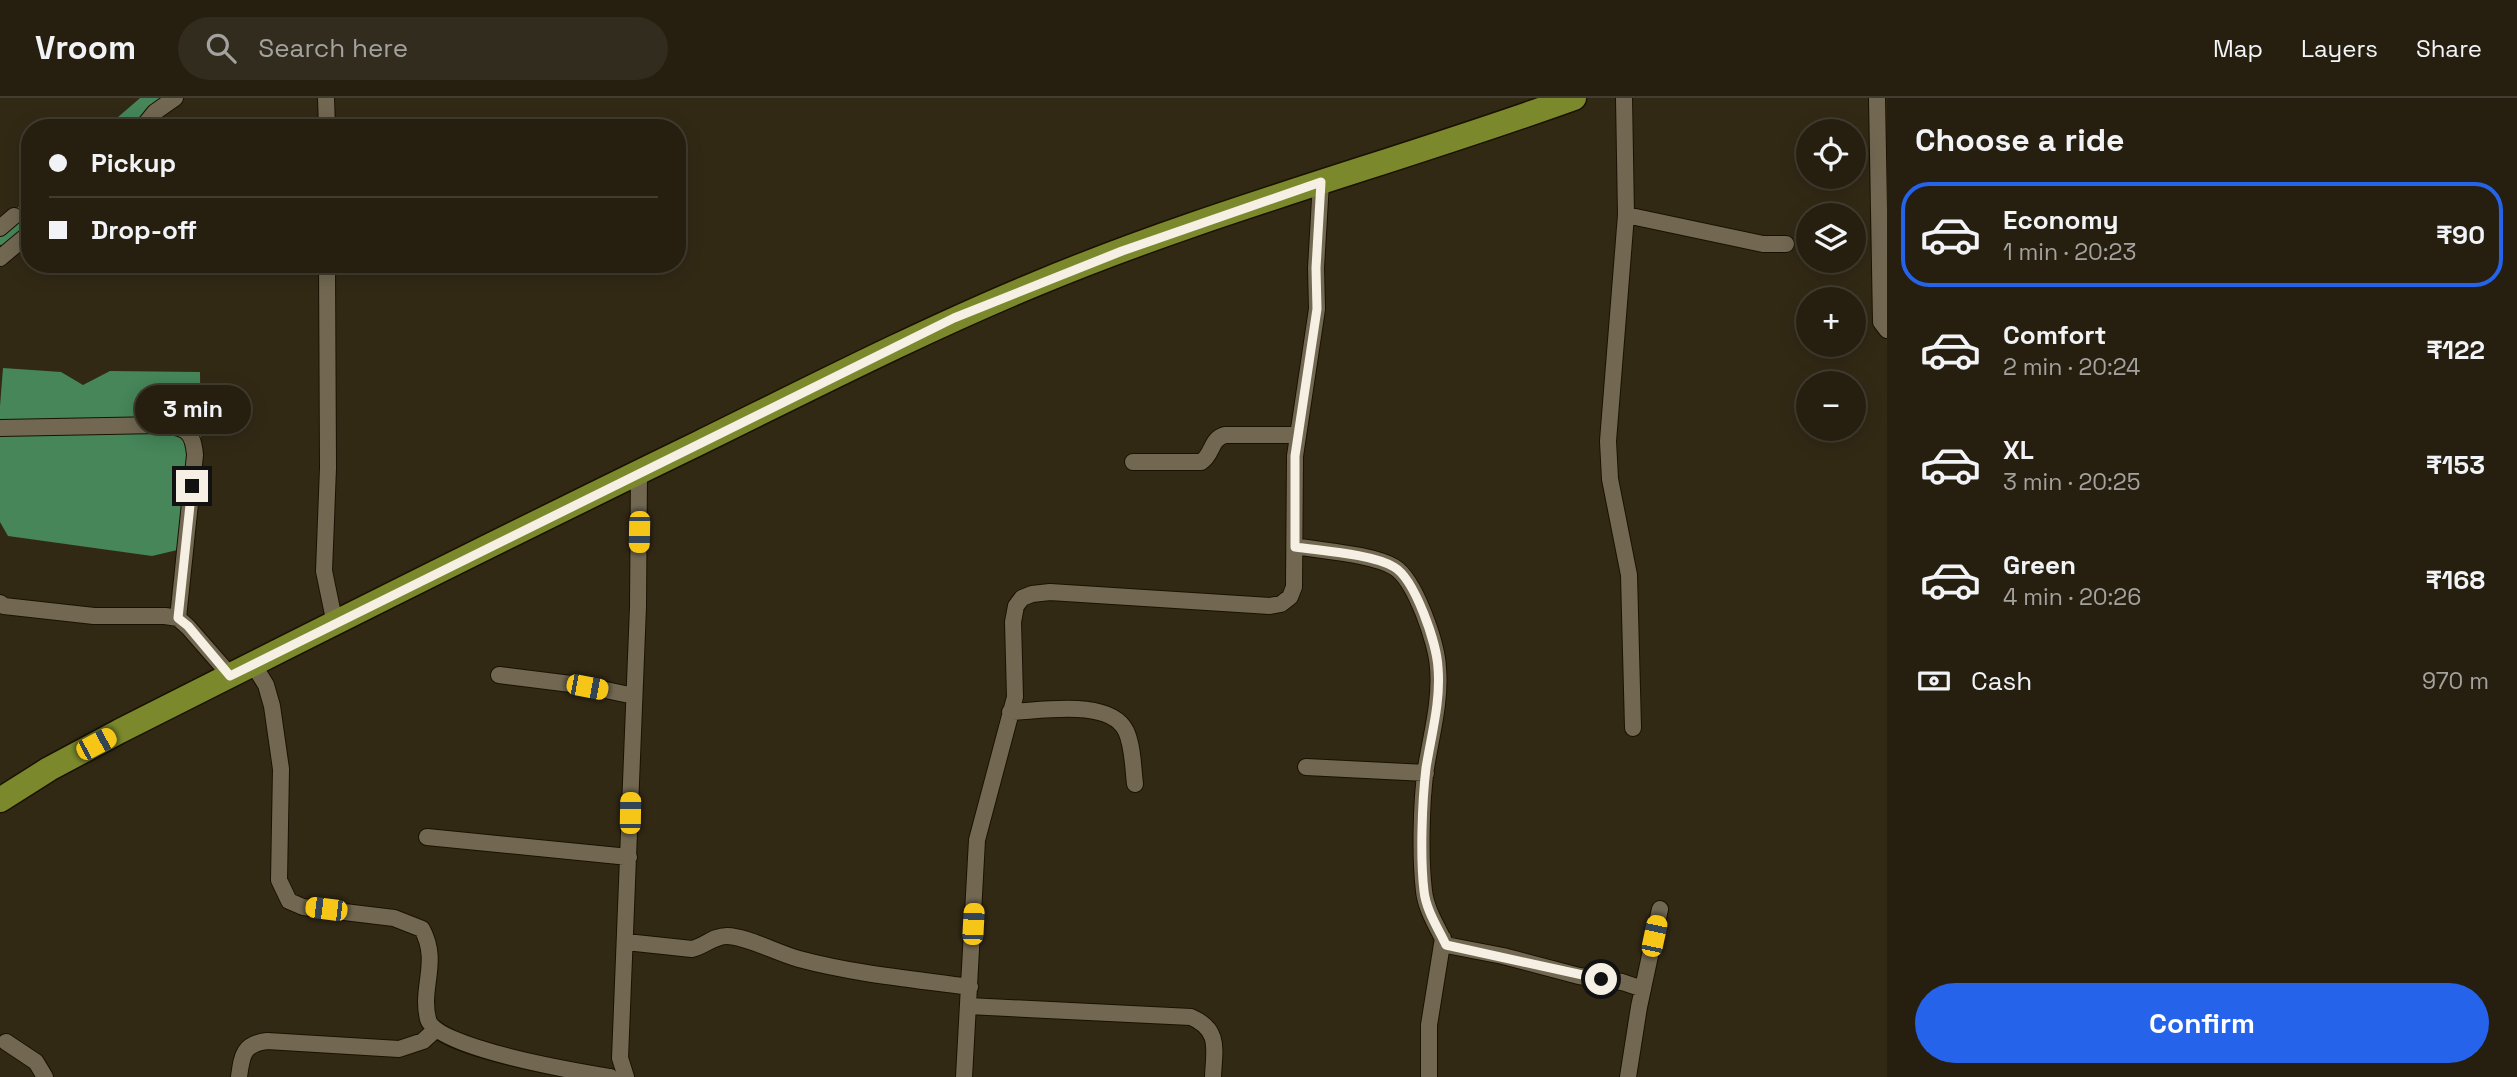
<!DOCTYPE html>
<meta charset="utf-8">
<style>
body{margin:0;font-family:"Space Grotesk",sans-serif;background:#322c1e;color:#f1f3f6;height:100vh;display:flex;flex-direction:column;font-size:26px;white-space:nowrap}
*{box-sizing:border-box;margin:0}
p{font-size:23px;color:#a4a29f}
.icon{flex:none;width:38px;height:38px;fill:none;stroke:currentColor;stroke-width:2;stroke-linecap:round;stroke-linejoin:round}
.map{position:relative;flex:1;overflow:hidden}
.panel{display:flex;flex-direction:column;background:#261f10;width:630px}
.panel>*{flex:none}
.guide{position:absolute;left:21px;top:21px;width:665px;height:154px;border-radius:28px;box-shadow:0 4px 18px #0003,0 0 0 2px #423d30;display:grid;align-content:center;height:154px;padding:0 28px;background:#261f10}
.tools{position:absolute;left:1796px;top:21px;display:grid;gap:14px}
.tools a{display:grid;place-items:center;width:70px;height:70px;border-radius:50%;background:#261f10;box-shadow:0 4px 18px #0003,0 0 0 2px #423d30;font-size:35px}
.end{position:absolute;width:32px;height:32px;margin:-16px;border:9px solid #f5f0e3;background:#111;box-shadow:0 0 0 4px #111}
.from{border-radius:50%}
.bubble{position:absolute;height:49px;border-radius:24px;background:#261f10;box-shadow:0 4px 18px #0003,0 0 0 2px #423d30;font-size:23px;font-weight:600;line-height:49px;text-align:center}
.car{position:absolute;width:21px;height:42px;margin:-21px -10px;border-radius:9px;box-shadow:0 0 5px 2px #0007;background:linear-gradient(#f5c518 24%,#345 0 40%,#f5c518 0 76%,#345 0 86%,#f5c518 0)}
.guide b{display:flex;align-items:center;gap:24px;height:66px;font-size:26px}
.guide b+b{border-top:2px solid #423d30}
.guide i{width:18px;height:18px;background:#f1f3f6}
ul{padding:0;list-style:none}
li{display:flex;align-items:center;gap:21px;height:105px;margin:0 14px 10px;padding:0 14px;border:4px solid transparent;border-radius:28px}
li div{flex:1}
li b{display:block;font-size:26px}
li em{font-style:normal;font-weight:600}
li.active{border-color:#2563eb}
li>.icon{width:63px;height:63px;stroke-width:1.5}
h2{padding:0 28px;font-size:32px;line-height:84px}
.pay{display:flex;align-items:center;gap:18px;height:77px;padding:0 28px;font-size:26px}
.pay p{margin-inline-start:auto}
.primary-button{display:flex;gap:14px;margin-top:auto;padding:14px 28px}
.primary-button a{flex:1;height:80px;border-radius:42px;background:#2563eb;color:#fff;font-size:28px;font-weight:600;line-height:80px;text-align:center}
header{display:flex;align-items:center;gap:42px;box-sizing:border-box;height:98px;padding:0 35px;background:#261f10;border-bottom:2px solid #423d30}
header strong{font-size:33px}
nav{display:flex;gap:38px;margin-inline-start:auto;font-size:24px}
.search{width:490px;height:63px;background:#322c1e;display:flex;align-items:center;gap:18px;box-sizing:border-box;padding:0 24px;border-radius:38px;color:#a4a29f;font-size:26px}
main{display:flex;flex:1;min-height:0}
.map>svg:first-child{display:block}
.water{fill:#468659}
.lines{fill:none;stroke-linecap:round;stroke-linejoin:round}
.canal{stroke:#468659;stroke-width:18}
.minor-casing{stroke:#1a1201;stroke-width:18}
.trunk-casing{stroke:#1a1201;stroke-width:27}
.minor{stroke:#726852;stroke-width:16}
.trunk{stroke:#7b892c;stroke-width:24}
.route{stroke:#f5f0e3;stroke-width:9}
</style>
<header>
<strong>Vroom</strong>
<div class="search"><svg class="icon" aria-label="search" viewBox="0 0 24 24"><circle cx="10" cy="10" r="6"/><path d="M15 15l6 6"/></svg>Search here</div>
<nav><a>Map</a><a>Layers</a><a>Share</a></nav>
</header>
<main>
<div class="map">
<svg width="1887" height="979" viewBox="0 0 1887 979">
<rect width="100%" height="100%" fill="#322915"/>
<path class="water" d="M3,270l58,4 22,13 27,-14 90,1 1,82 -11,93 -38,9 -144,-20 -8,-14v-116z"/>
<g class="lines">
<path class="canal" d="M119,30l35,-30
M0,138l30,-27"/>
<defs>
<path id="minor" d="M326,0l1,30
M1624,0l2,117 -18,226 2,38 19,96 4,153
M1877,0l4,224 6,8
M142,30l13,-16 20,-14
M1626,117l137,29h23
M0,130l14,-12
M0,160l30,-25
M327,166l1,204 -4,103 11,53
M0,330l160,-3c24,2 33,4 35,30l-17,163
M1133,364h68c12,-7 9,-23 24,-27h73
M1295,448c27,5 77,8 99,21 21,12 43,77 44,101 3,33 -7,68 -12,100 -5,34 -6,90 -2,123 2,19 14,37 22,54l57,11 76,20 43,6 21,7
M0,505l4,3 90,10h71l13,2 10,9 42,48
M253,566l13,21 6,21 9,63 -2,111 10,21 14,6 91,11 28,11c18,33 -2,58 6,90 6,29 152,53 182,58
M499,577l88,11 47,10
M1010,614c31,-1 100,-14 116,19 7,15 7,37 9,53
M1306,669l120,6
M427,739l202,20
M626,844l66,7c13,-3 21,-13 35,-13 19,0 52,18 72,23 56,15 113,20 171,28
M968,908l223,11c30,13 23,33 22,60
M6,944l30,20 9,15
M239,979c3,-22 4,-33 28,-36l132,8 24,-8 11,-10
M626,979l-6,-19 18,-451 1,-135
M964,979l13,-237 38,-143 -2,-75 3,-16 6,-8 10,-4 18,-2 220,14 11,-2 9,-7 4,-10 1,-131 22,-147 -1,-41 5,-86
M1429,979v-52l14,-87
M1628,979l11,-70 21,-98"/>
<path id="trunk" d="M0,702l49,-31 71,-38c192,-97 385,-194 579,-288 110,-54 219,-110 332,-157 176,-74 363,-123 543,-188"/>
</defs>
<use href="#minor" class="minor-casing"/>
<use href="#trunk" class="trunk-casing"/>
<use href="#minor" class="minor"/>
<use href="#trunk" class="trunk"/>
</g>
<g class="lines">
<path class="route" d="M192,388l-14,132 10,8 42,50 724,-358 168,-67 199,-69 -5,86 1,41 -22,147v91c27,4 77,7 99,20 21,12 43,77 44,101 3,33 -7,68 -12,100 -4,34 -6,89 -2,123 2,19 14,37 22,54l155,34"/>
</g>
</svg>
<div class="tools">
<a><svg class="icon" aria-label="locate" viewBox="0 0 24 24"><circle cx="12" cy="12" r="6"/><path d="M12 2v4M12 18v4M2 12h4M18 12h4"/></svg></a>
<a><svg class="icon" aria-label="layers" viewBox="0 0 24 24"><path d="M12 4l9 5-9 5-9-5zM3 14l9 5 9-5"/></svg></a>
<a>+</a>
<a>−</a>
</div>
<i class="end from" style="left:1601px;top:881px"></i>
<i class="end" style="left:192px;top:388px"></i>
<div class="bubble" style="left:135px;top:287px;width:116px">3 min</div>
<i class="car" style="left:639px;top:434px;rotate:181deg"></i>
<i class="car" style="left:587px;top:589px;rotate:101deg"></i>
<i class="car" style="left:96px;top:646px;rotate:62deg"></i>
<i class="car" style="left:630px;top:715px;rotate:1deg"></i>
<i class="car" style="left:326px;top:811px;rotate:277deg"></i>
<i class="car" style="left:973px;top:826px;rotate:3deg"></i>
<i class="car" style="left:1654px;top:838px;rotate:12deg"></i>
<div class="guide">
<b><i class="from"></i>Pickup</b>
<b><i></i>Drop-off</b>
</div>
</div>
<section class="panel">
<h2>Choose a ride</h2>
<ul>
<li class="active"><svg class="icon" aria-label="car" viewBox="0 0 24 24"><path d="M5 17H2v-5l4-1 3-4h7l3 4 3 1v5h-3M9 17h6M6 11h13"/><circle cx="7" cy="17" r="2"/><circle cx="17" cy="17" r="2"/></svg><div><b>Economy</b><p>1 min · 20:23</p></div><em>₹90</em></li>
<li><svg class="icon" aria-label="car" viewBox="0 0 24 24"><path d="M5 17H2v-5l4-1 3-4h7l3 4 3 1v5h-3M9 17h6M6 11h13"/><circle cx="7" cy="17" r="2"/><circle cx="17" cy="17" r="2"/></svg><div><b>Comfort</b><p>2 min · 20:24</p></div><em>₹122</em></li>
<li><svg class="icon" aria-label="car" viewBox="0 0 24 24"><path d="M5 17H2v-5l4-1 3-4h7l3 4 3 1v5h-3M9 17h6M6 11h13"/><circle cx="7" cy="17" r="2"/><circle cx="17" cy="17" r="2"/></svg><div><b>XL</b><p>3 min · 20:25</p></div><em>₹153</em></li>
<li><svg class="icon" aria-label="car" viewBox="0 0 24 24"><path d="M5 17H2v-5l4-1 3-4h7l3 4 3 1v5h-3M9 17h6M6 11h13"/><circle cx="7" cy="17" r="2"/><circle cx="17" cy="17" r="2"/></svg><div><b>Green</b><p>4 min · 20:26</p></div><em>₹168</em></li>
</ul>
<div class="pay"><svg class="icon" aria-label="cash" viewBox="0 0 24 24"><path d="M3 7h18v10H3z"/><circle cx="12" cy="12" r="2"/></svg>Cash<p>970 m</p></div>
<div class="primary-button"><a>Confirm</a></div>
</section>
</main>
